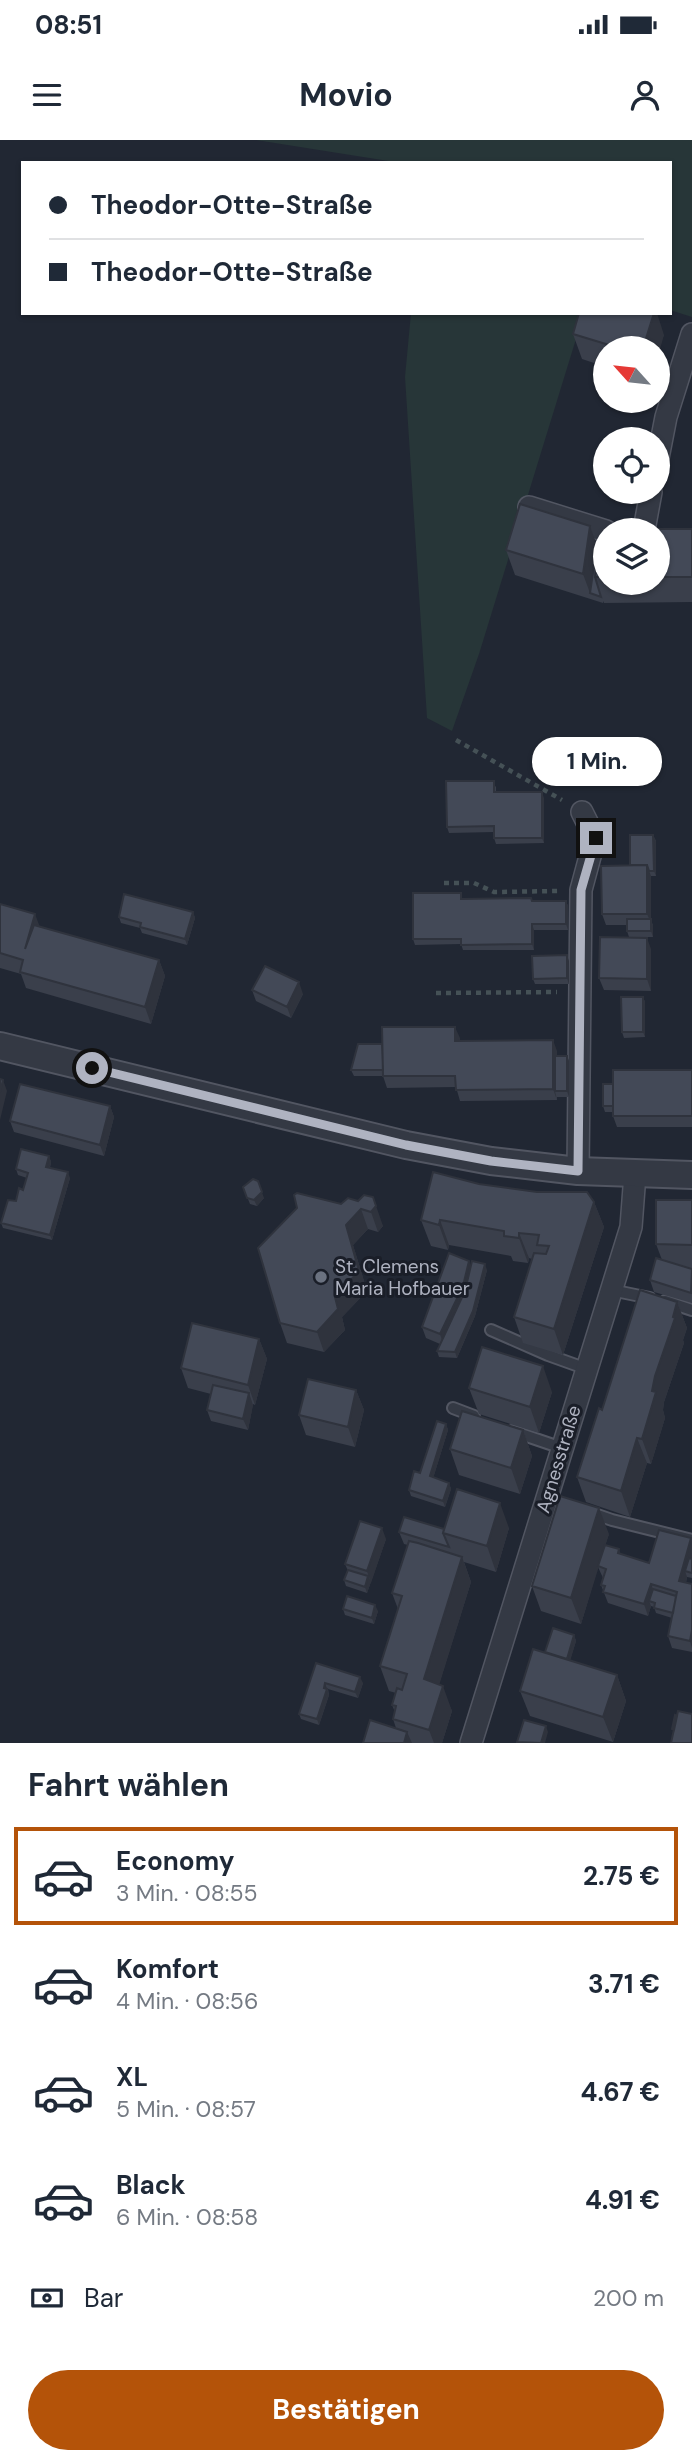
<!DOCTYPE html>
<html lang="de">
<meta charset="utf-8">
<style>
body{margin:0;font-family:"DM Sans",sans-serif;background:#f2f2f3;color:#1f2937;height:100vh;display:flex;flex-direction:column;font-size:26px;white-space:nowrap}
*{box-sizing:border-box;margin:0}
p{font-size:23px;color:#747a83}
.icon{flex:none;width:38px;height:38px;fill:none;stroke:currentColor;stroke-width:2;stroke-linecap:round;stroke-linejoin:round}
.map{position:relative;height:1603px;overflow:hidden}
.drawer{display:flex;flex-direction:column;background:#fff;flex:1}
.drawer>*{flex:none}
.guide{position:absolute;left:21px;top:21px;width:651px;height:154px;border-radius:0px;box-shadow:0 2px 5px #0004;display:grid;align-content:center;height:154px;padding:0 28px;background:#fff}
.needle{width:46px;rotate:297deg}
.buttons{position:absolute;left:593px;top:196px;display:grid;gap:14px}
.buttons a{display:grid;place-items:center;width:77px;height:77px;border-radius:50%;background:#fff;box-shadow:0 2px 5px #0004;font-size:35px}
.end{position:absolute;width:32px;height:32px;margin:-16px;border:9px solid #afb3c1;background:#111;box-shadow:0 0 0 4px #111}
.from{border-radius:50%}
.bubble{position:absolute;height:49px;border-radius:24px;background:#fff;box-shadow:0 2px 5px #0004;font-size:23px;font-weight:700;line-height:49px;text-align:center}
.guide b{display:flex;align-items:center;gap:24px;height:66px;font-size:26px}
.guide b+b{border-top:2px solid #e0e1e3}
.guide i{width:18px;height:18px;background:#1f2937}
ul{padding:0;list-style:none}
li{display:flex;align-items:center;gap:21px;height:98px;margin:0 14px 10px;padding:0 14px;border:4px solid transparent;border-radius:0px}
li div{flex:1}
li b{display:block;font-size:26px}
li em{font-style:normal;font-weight:700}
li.active{border-color:#b45309}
li>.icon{width:63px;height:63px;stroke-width:1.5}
h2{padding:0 28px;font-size:32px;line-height:84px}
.pay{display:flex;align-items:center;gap:18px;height:77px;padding:0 28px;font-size:26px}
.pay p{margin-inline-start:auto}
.cta{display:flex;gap:14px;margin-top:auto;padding:14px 28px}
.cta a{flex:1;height:80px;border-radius:42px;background:#b45309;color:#fff;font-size:28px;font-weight:700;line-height:80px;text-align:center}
.status{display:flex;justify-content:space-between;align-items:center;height:49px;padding:0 35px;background:#fff;direction:ltr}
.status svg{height:19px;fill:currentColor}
header{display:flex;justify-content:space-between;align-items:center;height:91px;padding:0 28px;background:#fff;font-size:32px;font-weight:700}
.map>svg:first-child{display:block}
.green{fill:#273638}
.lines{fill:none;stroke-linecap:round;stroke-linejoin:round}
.service-casing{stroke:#525662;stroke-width:14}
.minor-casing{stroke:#525662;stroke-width:24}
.tertiary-casing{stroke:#525662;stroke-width:30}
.path{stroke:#455156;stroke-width:4.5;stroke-dasharray:5 5;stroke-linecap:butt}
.service{stroke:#343944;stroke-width:10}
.minor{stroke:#343944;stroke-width:21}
.tertiary{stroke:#343944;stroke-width:26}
.wall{fill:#3a3f4b}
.shaded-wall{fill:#2f333d}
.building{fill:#434957;stroke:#2f333d;stroke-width:2}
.route{stroke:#afb3c1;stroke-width:9}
.worship-dot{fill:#6b7280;stroke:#1a1e28;stroke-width:2.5}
.labels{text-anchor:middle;stroke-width:6;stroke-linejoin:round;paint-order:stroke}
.poi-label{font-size:19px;fill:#afb3c1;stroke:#1a1e28;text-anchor:start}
.street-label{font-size:19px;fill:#afb3c1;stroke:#1a1e28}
</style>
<div class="status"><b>08:51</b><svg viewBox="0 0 49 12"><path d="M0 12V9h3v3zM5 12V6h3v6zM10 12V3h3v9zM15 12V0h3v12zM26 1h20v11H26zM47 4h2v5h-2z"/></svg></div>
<header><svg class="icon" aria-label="menu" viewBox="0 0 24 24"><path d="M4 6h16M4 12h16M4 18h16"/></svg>Movio<svg class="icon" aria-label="person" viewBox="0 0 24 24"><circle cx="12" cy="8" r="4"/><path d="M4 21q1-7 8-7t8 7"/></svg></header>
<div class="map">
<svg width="692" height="1603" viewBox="0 0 692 1603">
<rect width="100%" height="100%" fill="#212733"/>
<path class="green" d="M256,0h436v177l-22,-7v-147h-269z
M411,173h173l-105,341 -27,77 -25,-13 -22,-341z"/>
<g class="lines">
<defs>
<path id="service" d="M611,1150l39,8
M665,1161l27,9
M491,1190l57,25 39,14
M453,1268l21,8
M512,1291l50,17
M589,1372l23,8 80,20"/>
<path id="minor" d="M658,318l8,-41 26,-83
M529,367l77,24
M644,390l7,-38
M578,1031l3,-281 14,-52 -13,-26
M471,1603l160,-516 4,-53"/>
<path id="tertiary" d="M0,906l406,99 85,16 87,10 114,4"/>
</defs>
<use href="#service" class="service-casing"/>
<use href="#minor" class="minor-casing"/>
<use href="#tertiary" class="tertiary-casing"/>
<path class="path" d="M456,600l106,60
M444,743h30l20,9 66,-1
M436,853l121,-1"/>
<use href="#service" class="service"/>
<use href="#minor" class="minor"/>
<use href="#tertiary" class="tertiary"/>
</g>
<path class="wall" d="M573,194l91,1 -6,13h-52v19l-24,-8z
M590,386l9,27 7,2v28h52v-53l34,-1v73l-88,1 -1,-2v2l-88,-28 -9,-25z
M496,646v6l48,6v45l-48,1 -2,-6v-6l-45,1 -2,-6z
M653,695l3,6v35h-5v45l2,4v12h-24l-2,-6v-6h-21l-4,-11z
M463,759l70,2h33l2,5v24h-34v20h-71l-2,-6 -46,1 -2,-6z
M0,764l39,22 120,34 6,16 -14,48 -125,-36 -5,-14 -21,-6z
M193,772l2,6 -8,27 -45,-12 -2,-5 -19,-5 -2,-6z
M651,809v42l-47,-1 -5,-12z
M569,821v23h-34l-2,-5z
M252,850l51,4 -12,24 -35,-17z
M643,857l2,5v35l-21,1 -2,-6z
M460,898v3l97,10v5h10l2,5v36h-12v3l-97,1 -4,-14 -69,1 -4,-12h-29l-3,-6 31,-26z
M692,930v57h-75l-4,-11v-4h-8l-2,-6 10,-22z
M110,966l4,11 -10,39 -90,-24 -4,-11z
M49,1016l2,6 -1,6 20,10 -18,62 -49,-12 -2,-5 22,-33 4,-12 -9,-3 -2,-6z
M479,1044l115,18 10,25 -41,128 -40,-12 -9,-26 18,-58 -3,-1 -1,5 -15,-2 -2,-5 -62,-11 -1,5 -17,-4 -10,-26z
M243,1047l21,11 -7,8 -7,-2z
M364,1055l19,31 -5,6 -10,-3 -15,16 14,46 -25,26 3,13 -21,22 -37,-9 -7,-20 61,-119 17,-3z
M692,1060v103l-38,-11 -4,-12 12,-20 -6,-16z
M469,1121l2,6 16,3 -12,46 -18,42 -18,-1 -2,-6 3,-7 -14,-6 -4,-11z
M677,1162l10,26 -4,12 1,3 -20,59 -1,8 2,8 -14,46 -4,-1 -17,54 -44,-15 -9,-25 25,-67z
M259,1199l8,20 -12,46 -2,-1 -5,26 -37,-9 -4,-11 4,-16 -23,-6 -7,-20z
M469,1248l83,4 -13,41 -60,-19z
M356,1250l8,20 -9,37 -49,-12 -7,-20z
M446,1284l2,6 -15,48 16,5 2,6 -6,18 -34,-11 -2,-6 11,-17z
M523,1290l9,26 -12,38 -61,-19 -9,-26z
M509,1388l-13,44 -32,-10 7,20 -32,102 13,27 -10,32h-79l33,-15 -3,-9 2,-7 -3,-7 4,-12 -7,-2 -9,-25 18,-57 -6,-16 16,-48 -4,-1 -5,-12 45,-3z
M609,1394l-4,11 14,4 1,5 29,9 42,-25 1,4v36l-5,-1 -1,6 6,1v68l-20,-4 -4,-12 4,-18 -16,-5 -2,-6 -3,-1 -3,10 -40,-13 -7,-18 2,-7 -5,-11 -17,57 -40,-13 -9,-25z
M386,1399l-19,54 -21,-7 -2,-6 4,-9 -3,-7z
M343,1469l35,2 -4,13 -29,-9z
M574,1495l2,6 -6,19 47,15 9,26 -13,41 -83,-26 -10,-25 25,-39z
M316,1523l47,20 -5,15 -30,-9 1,6 -10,30 -18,-6 -2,-5z"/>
<path class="shaded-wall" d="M654,173h3l7,22 -6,21v-8h-15z
M590,386l9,25 -6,43 -3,-1 -7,-19z
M542,652l2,6v45l-2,-5z
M653,695l3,6v35l-2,-5z
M647,725l4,11v45l2,4v12l-2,-6v-8l-4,-9z
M566,761l2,5v24l-2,-6z
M193,772l2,6 -8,27 -2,-6z
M35,774l6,16 -16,19z
M532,784l2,6v20l-2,-6z
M647,798l4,11v42l-4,-12z
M567,815l2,6v23l-2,-6z
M159,820l6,16 -14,48 -6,-17z
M299,842l4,12 -12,24 -4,-11z
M643,857l2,5v35l-2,-5z
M455,887l5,11 -1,14 -4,-11z
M553,900l4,11v40h-2l2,9 -4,-11z
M567,916l2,5v36l-2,-6z
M3,940l4,11 -7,29v-28z
M110,966l4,11 -10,39 -4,-11z
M49,1016l2,6 -3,11 -2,-6z
M68,1032l2,6 -18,62 -2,-5z
M258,1041l6,17 -7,8 -3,-6z
M373,1057l10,29 -5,6 -7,-20z
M594,1062l10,25 -41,128 -9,-26z
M361,1069l7,20 -15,16 14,46 -25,26 3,13 -21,22 -7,-20 29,-107z
M440,1080l9,25 -1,5 -9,-25z
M519,1093l10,25 -1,5 -9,-25z
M469,1121l4,11 -29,74 -4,-12z
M485,1124l2,6 -12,46 -18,42 -2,-6z
M677,1162l10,26 -4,12 1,3 -20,59 -1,8 2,8 -14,46 -9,-25 13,-63z
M259,1199l8,20 -12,46 -7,-20z
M543,1226l9,26 -13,41 -9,-26z
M356,1250l8,20 -9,37 -7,-20z
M249,1253l4,12 -5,25 -5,-11z
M446,1284l2,6 -16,52 -2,-6z
M523,1290l9,26 -12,38 -9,-26z
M637,1298l10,25 -17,54 -9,-26z
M449,1343l2,6 -6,18 -2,-6z
M500,1363l9,25 -13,44 -9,-26z
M599,1368l10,26 -28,90 -10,-26z
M382,1388l4,11 -15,44 -4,-12z
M691,1398l1,4v17l-7,12 2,6 -4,15 -4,-11z
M462,1417l9,25 -38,123 -9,-26z
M368,1436l3,6 -4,11 -2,-6z
M651,1444l4,11 -6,6 2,5 -3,10 -4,-12z
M375,1465l3,6 -4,13 -2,-6z
M692,1490v18l-2,-7z
M574,1495l2,6 -10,34 -2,-6z
M617,1535l9,26 -13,41 -10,-25z
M360,1537l3,6 -5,15 -3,-6z
M325,1543l4,12 -10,30 -2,-6z
M443,1546l9,25 -10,32h-8l-5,-13z
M546,1586l2,6 -3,11h-4z
M407,1592l5,11h-8z"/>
<path class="building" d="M579,173h75l-11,35h-24l-46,-14z
M520,364l70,22 -7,48 -77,-24z
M614,389h78v48h-34v-47h-45z
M596,412l10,3v5h-9l-2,17 6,20 -11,-4z
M597,420h9v17h-11z
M446,641h48v11h48v46h-48v-12l-47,1z
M630,695h23l1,36h-5l-2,-6h-17z
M647,725v49h-45l-1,-48z
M413,753h48v6l70,-1 1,3h34v23h-34v20l-71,1v-6h-48z
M124,754l69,18 -8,27 -45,-12 1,-4 -22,-6z
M0,764l35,10 -10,35 9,-24 125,35 -14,47 -125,-35 3,-12 -23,-7z
M627,779h24v12h-24z
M600,797l47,1v41l-48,-1z
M567,815v23l-34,1 -1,-23z
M265,826l34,16 -12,25 -35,-17z
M621,857h22v35h-21z
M382,887h73v14l98,-1v49l-97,1 -1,-14h-72z
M358,904h24l1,26h-32z
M555,916h12v35h-12z
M613,930h79v46h-79z
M0,939l3,1 -3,12z
M20,944l90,22 -10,39 -90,-24z
M603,944h10v22h-10z
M21,1009l28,7 -3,11 22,5 -18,63 -49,-12 7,-23 8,1 3,-13 4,2 5,-17 -12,-4z
M433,1032l46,12 58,8h50l7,10 -40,127 -40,-12 20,-64 12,1 3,-8 -12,-1 2,-10 -20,-2v5l-15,-2v-5l-64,-11 -1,5 -18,-5z
M253,1039l5,2 4,11 -8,8 -7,-2 -4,-11z
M297,1053l44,11 7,-6 10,3 6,-6 9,2 3,9 -5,6 -10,-3 -15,16 13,46 -24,26 3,12 -21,23 -37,-9 -22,-75 39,-40 -3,-13z
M656,1060h36v45l-36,-1z
M449,1113l20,8 -6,25 -23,48 -18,-7z
M656,1118l36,11 -1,24 -41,-13z
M472,1121l13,3 -12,47 -18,41 -18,-1 28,-60z
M640,1150l37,12 -4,15 2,1 -20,58 -3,15 4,1 -14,47 -5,-1 -16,53 -44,-14 22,-69 3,2z
M192,1183l67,16 -11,46 -67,-17z
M482,1207l61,19 -13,41 -61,-19z
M308,1239l48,11 -8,37 -49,-12z
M213,1245l36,8 -6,26 -36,-9z
M462,1271l61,19 -12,38 -61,-19z
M437,1281l9,3 -16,52 19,7 -6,18 -34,-11 5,-19 6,2z
M457,1349l43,14 -13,43 -44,-13z
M560,1356l39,12 -28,90 -39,-12z
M404,1377l40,12 -1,4 6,14 -50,-15z
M360,1381l22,7 -15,43 -22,-7z
M659,1390l32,8 -12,43 13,3v46l-2,11 -22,-5 9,-44 -26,-8 -7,20 -41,-12 2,-6 -4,-1 5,-16 -8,-3 7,-21 14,4 -1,4 31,10z
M409,1401l9,2 44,14 -38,122 19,7 -14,44 -36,-11 3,-13 -4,-1 5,-17 5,2 5,-16 -27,-8 22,-70 -10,-3z
M689,1418l3,1v14l-7,-2z
M348,1430l20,6 -3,11 -21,-7z
M653,1449l23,7 -3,17 -19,-5 1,-5 -6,-2z
M347,1456l28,9 -3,13 -29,-9z
M553,1488l21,7 -7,24 -22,-7z
M533,1509l84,26 -14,42 -83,-26z
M316,1523l44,14 -5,15 -30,-9 -1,5 3,1 -10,30 -18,-5z
M678,1571l14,3v29h-21z
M675,1575l2,1 -3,14 -2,-1z
M370,1580l37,12 -3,11h-41z
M524,1580l22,6 -5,17 -24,-1z"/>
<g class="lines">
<path class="route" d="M92,928l314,77 85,16 87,10 3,-281 15,-52"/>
</g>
<circle class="worship-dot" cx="321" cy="1137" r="7"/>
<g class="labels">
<g class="poi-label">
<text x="335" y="1133">St. Clemens<tspan x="335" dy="22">Maria Hofbauer</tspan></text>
</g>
<g class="street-label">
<text transform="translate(558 1319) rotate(-73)" y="7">Agnesstraße</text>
</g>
</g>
</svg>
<div class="buttons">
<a><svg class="needle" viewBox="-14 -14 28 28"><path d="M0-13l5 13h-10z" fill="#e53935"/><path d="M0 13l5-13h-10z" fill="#747a83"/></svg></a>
<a><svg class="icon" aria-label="locate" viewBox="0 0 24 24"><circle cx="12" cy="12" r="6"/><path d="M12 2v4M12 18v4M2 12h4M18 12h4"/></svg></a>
<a><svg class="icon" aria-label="layers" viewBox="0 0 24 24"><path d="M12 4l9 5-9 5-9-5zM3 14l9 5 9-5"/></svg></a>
</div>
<i class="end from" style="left:92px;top:928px"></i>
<i class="end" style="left:596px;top:698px"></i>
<div class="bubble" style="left:532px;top:597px;width:130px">1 Min.</div>
<div class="guide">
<b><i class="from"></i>Theodor-Otte-Straße</b>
<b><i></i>Theodor-Otte-Straße</b>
</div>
</div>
<section class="drawer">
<h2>Fahrt wählen</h2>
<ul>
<li class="active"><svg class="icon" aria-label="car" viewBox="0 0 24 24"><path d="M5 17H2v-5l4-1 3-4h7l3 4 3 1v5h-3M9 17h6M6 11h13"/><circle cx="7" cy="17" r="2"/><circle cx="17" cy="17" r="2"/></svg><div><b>Economy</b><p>3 Min. · 08:55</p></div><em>2.75 €</em></li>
<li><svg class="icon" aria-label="car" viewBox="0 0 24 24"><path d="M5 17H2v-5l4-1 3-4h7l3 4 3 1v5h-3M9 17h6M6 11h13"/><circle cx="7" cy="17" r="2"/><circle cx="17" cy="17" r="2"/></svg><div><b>Komfort</b><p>4 Min. · 08:56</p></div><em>3.71 €</em></li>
<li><svg class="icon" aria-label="car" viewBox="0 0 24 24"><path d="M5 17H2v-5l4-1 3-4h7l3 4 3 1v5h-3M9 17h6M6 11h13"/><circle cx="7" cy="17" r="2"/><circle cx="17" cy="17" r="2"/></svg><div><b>XL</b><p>5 Min. · 08:57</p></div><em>4.67 €</em></li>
<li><svg class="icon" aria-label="car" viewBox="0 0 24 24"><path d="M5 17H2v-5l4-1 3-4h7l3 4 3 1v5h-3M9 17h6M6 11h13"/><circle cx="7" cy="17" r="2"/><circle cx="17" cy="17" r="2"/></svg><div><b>Black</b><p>6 Min. · 08:58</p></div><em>4.91 €</em></li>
</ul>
<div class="pay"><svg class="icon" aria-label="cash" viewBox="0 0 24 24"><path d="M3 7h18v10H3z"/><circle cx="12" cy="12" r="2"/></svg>Bar<p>200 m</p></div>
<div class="cta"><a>Bestätigen</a></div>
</section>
